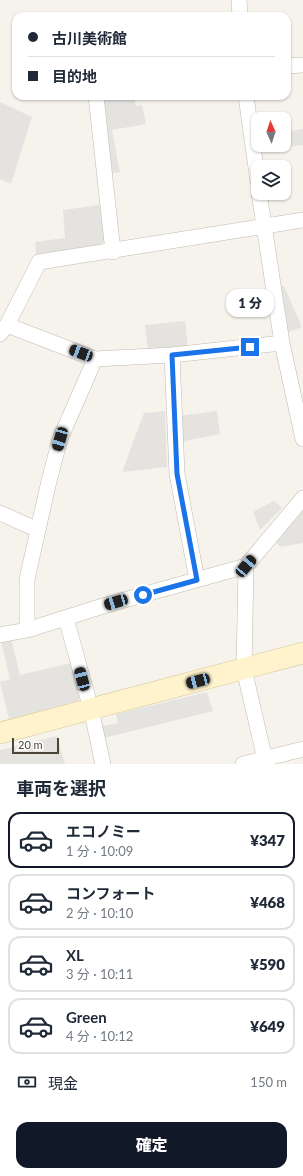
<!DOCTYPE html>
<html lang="ja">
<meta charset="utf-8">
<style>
body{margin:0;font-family:Lato,"Noto Sans JP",sans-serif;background:#f2f2f3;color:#1f2937;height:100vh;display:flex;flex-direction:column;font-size:15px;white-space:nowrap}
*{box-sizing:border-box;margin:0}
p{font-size:13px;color:#747a83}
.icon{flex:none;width:22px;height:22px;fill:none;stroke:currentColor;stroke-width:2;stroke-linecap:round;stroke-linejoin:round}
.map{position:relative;height:764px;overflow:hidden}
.drawer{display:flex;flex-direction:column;background:#fff;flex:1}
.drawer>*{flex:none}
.top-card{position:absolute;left:12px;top:12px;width:279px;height:88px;border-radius:12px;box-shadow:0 1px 3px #0004;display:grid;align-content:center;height:88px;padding:0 16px;background:#fff}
.needle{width:26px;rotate:357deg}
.controls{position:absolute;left:251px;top:112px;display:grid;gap:8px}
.controls a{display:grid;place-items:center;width:40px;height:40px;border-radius:8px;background:#fff;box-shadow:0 1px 3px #0004;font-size:20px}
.scale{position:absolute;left:12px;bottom:10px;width:47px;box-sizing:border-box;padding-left:4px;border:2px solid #4b4439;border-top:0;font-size:11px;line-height:14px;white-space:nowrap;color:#4b4439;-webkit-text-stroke:3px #fff;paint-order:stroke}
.end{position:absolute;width:18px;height:18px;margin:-9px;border:5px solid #1a73e8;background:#fff;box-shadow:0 0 0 2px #fff}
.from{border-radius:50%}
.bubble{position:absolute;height:28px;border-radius:12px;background:#fff;box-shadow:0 1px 3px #0004;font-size:13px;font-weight:800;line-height:28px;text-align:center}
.car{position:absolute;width:12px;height:24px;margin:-12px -6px;border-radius:5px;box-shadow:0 0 3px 1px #0007;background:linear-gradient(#222 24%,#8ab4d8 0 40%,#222 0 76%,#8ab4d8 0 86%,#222 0)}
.top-card b{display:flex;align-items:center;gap:14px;height:38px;font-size:15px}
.top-card b+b{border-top:1px solid #e0e1e3}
.top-card i{width:10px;height:10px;background:#1f2937}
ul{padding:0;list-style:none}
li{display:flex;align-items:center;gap:12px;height:56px;margin:0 8px 6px;padding:0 8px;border:2px solid #e0e1e3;border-radius:12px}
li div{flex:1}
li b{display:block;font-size:15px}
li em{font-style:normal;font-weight:800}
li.selected{border-color:#111827}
li>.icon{width:36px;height:36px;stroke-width:1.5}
h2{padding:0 16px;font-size:18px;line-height:48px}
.pay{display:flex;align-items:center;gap:10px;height:44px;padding:0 16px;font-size:15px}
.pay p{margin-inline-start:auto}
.primary-button{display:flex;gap:8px;margin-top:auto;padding:8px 16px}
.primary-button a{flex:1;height:46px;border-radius:12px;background:#111827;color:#fff;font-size:16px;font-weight:800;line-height:46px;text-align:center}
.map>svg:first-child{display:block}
.parking{fill:#e5e3e0}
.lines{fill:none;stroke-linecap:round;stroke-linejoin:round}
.street-casing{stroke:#c2bbae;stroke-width:16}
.secondary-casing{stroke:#d6c79b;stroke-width:22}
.street{stroke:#fff;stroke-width:15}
.secondary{stroke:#fff3cd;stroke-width:21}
.route{stroke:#1a73e8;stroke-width:5}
</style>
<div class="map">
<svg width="303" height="764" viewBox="0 0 303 764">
<rect width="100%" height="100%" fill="#f6f3ec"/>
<path class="parking" d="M98,96h36l2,10 6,-1 4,19 -34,6 8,42 -11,2z
M0,102l32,15 -21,67 -11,-5z
M303,129v16l-34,4 -1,-4h16v-13z
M100,205l5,35 -6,7 -63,8 -1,-13 30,-4 -2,-28z
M279,286h5l18,41 -16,6z
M185,321l3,25 -40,4 -3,-25z
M165,411l2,56 -45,5 22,-59z
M217,411l3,23 -41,8v-26z
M274,501l8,7 -22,22 -7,-18z
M303,505v38l-22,4 -9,-8z
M11,639l9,36 51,-12 9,37 -71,19 -9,-37 10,-3 -9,-38z
M207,692l6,19 -109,27 -2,-12 16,-3 -2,-9z
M57,736l8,28h-65v-14z"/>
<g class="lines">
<defs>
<path id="street" d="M239,0l1,16
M287,66l16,-1
M96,96l17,156
M246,96l12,86
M259,193l23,150 21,96
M7,325l88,34 77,-4 110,-12
M0,334l7,-9 32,-63 264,-42
M172,355l5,119 20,106
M0,513l38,17
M246,566l-2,103 22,95
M66,618l25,91 12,55
M27,630v-51l22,-98 11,-42 35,-80
M0,635l27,-5 76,-24 143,-40 57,-68
M243,764l60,-15"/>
<path id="secondary" d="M0,733l303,-80"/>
</defs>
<use href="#street" class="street-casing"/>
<use href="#secondary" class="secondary-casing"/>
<use href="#street" class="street"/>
<use href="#secondary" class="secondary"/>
</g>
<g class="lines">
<path class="route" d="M143,595l54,-15 -20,-106 -5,-119 78,-8"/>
</g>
</svg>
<div class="controls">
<a><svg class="needle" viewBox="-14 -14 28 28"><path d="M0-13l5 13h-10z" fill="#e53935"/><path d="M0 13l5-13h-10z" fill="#747a83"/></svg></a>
<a><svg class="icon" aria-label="layers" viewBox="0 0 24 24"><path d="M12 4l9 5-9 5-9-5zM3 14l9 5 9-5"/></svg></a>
</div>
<div class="scale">20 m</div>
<i class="end from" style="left:143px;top:595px"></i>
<i class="end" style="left:250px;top:347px"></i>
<div class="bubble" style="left:226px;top:289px;width:48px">1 分</div>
<i class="car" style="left:81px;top:353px;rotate:291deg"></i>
<i class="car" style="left:60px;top:439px;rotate:196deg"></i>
<i class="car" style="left:246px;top:566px;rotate:40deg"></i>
<i class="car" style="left:116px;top:602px;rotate:254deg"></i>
<i class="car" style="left:82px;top:679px;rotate:345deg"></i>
<i class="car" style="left:198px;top:681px;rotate:255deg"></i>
<div class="top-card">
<b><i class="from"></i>古川美術館</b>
<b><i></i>目的地</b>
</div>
</div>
<section class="drawer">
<h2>車両を選択</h2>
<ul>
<li class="selected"><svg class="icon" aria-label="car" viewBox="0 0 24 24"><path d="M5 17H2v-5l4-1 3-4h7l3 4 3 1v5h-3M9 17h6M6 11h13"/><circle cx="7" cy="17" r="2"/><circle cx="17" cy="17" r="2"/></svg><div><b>エコノミー</b><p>1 分 · 10:09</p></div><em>¥347</em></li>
<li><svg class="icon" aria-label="car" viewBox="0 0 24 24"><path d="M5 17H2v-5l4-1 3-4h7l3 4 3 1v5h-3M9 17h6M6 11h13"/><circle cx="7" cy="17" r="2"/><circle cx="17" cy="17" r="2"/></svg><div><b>コンフォート</b><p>2 分 · 10:10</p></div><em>¥468</em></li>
<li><svg class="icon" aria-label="car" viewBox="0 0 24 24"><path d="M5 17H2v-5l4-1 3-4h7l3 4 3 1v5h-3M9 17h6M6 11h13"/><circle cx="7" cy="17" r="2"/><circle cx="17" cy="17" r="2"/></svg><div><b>XL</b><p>3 分 · 10:11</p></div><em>¥590</em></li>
<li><svg class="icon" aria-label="car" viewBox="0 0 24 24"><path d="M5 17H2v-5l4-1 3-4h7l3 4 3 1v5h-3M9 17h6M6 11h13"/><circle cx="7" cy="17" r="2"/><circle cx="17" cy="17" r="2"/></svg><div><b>Green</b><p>4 分 · 10:12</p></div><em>¥649</em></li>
</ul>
<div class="pay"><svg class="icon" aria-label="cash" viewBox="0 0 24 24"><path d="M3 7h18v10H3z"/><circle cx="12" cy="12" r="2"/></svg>現金<p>150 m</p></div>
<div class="primary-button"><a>確定</a></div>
</section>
